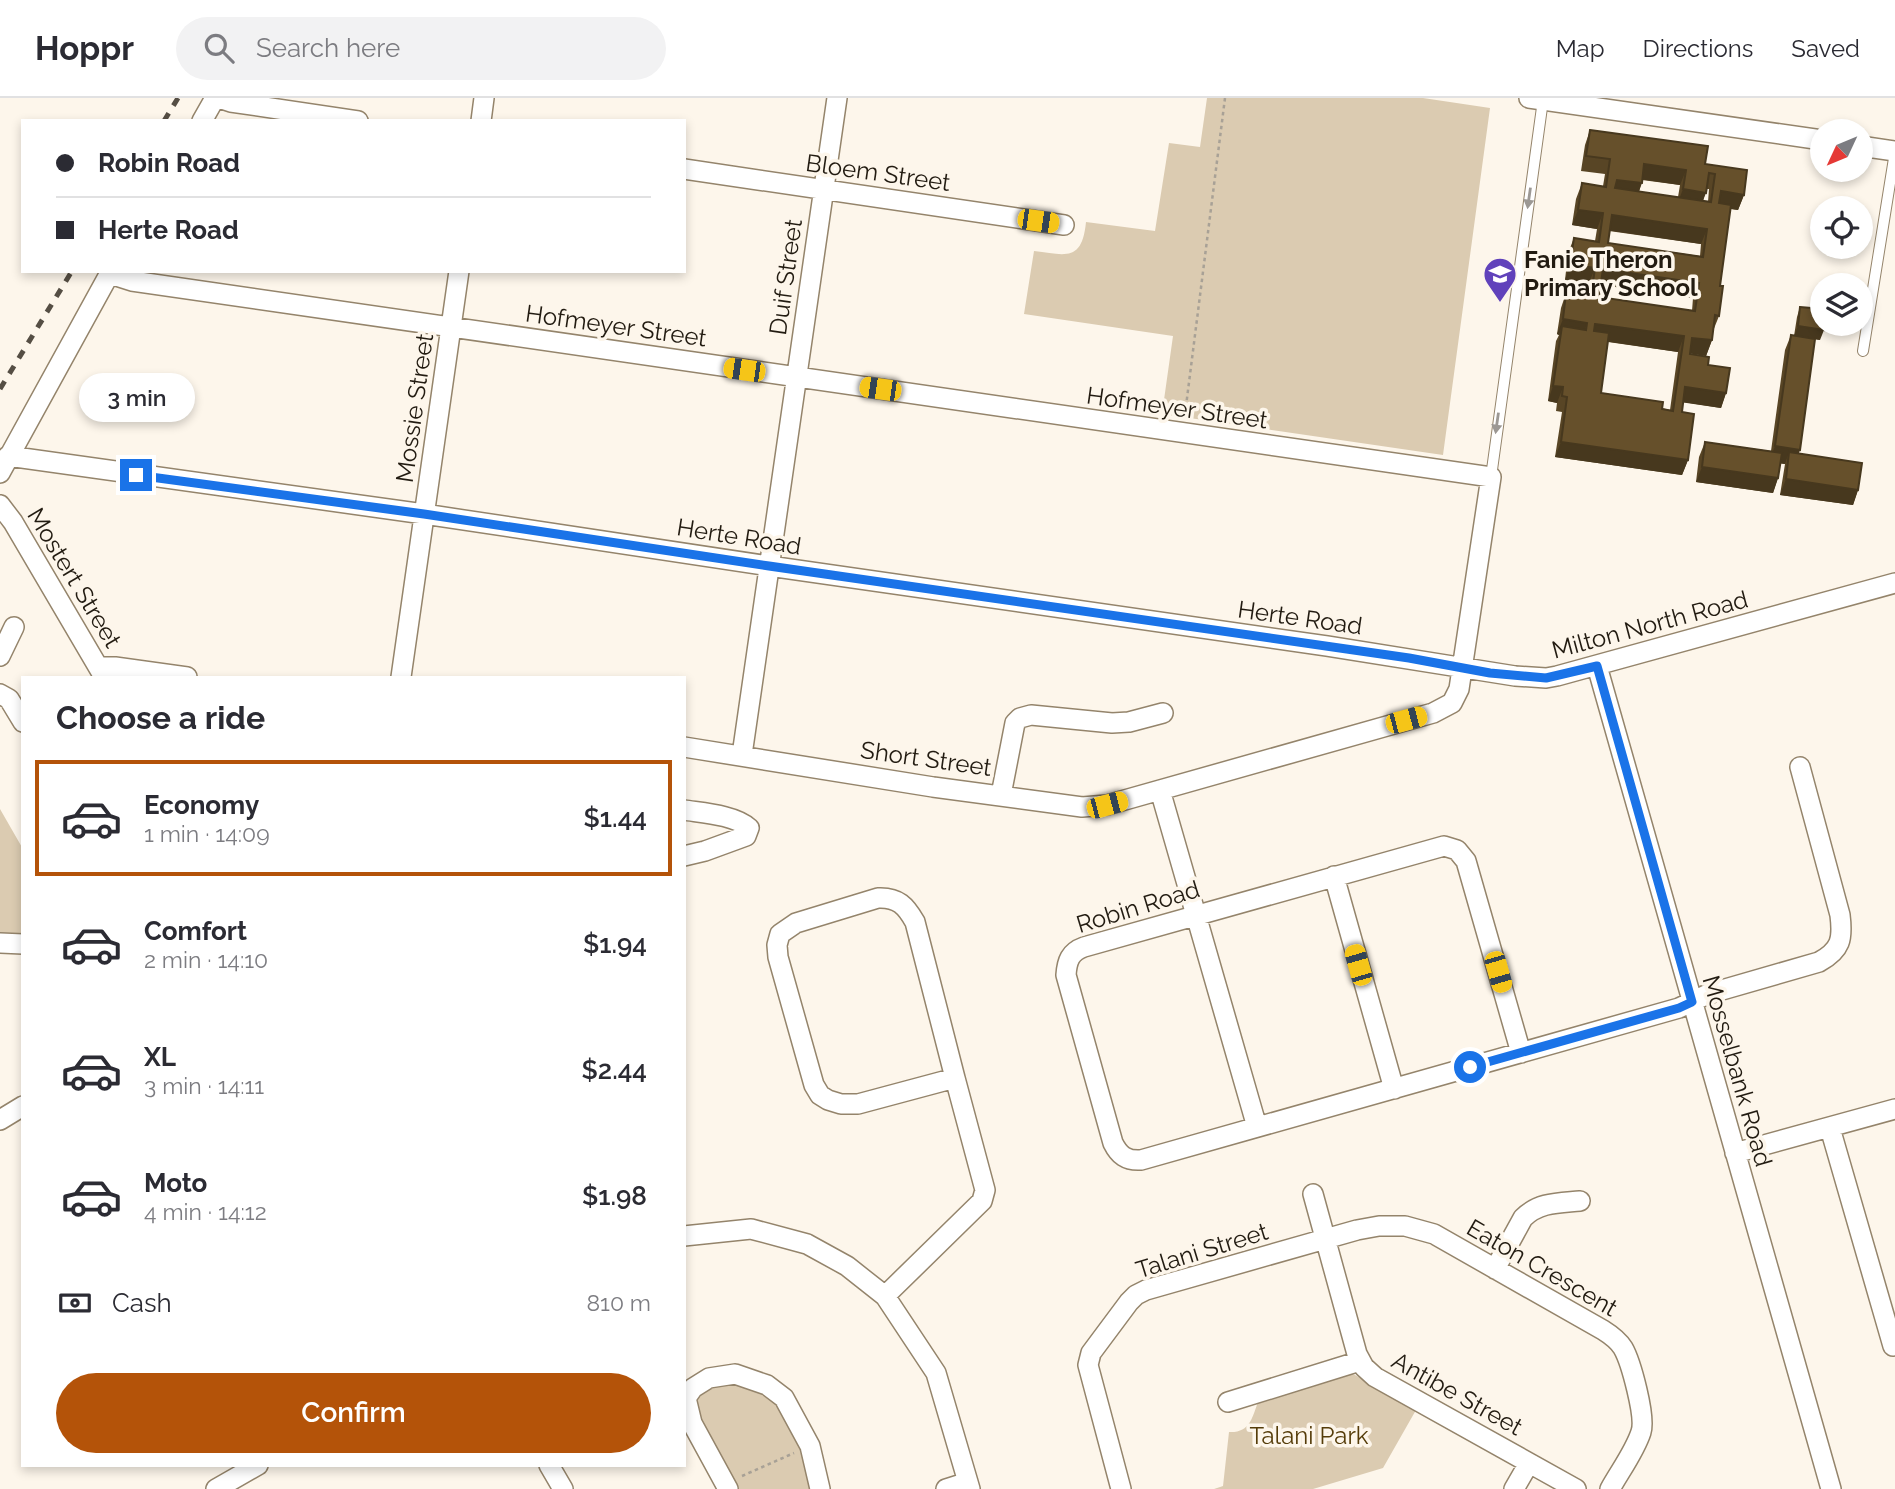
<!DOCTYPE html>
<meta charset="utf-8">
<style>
body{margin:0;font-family:Raleway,sans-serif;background:#f2f2f3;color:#2b2b33;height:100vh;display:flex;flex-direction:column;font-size:26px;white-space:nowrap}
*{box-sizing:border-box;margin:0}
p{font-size:23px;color:#7c7c81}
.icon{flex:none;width:38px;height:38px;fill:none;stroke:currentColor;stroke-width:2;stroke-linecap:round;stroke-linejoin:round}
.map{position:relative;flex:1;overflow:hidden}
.details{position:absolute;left:21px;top:578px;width:665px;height:791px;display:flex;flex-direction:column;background:#fff;border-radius:0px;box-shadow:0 4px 10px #0003}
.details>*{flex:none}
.banner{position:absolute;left:21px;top:21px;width:665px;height:154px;border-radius:0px;box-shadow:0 4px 10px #0003;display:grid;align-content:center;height:154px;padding:0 35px;background:#fff}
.needle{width:46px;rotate:226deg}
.tools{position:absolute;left:1810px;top:21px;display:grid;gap:14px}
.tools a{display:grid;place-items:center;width:63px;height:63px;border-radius:50%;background:#fff;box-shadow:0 4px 10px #0003;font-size:35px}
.end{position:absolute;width:32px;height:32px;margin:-16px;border:9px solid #1a73e8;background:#fff;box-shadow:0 0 0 4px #fff}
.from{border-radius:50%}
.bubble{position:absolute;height:49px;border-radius:24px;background:#fff;box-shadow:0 4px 10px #0003;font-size:23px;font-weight:600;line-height:49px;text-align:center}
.car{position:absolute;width:21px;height:42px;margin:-21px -10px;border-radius:9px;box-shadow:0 0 5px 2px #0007;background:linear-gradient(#f5c518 24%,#345 0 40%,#f5c518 0 76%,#345 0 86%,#f5c518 0)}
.banner b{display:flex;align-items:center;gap:24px;height:66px;font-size:26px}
.banner b+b{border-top:2px solid #e1e1e2}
.banner i{width:18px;height:18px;background:#2b2b33}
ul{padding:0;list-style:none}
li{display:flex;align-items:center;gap:21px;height:116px;margin:0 14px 10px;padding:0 21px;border:4px solid transparent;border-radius:0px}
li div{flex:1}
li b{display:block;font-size:26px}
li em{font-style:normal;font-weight:600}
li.on{border-color:#b45309}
li>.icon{width:63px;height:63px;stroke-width:1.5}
h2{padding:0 35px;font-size:32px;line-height:84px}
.pay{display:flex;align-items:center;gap:18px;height:77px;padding:0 35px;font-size:26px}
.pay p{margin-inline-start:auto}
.action{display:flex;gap:14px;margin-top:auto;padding:14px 35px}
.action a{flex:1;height:80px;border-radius:42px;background:#b45309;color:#fff;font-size:28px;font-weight:600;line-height:80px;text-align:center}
header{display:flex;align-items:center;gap:42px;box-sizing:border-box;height:98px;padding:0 35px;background:#fff;border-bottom:2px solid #e1e1e2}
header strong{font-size:33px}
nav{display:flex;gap:38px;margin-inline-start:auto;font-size:24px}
.search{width:490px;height:63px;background:#f2f2f3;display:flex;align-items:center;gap:18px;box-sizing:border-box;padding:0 24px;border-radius:38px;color:#7c7c81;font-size:26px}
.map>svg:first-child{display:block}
.green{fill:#dbcbb1}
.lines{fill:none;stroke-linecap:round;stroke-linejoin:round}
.service-casing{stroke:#94846b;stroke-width:12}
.minor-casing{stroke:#94846b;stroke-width:22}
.path{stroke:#a8a196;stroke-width:2.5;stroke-dasharray:3.5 3.5;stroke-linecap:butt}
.service{stroke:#fff;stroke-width:10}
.minor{stroke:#fff;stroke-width:19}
.rail{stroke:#554e44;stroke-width:5;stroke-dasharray:9 9;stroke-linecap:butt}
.wall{fill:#584525;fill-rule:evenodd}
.shaded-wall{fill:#47381e}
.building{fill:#66502b;stroke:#47381e;stroke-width:2;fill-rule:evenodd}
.oneway{fill:#9c9894}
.route{stroke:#1a73e8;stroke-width:9}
.labels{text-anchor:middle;stroke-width:7;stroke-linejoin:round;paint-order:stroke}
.street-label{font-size:24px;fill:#221b11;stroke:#fdf6eb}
.poi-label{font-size:24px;font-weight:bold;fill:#221b11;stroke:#fdf6eb;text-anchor:start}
.park-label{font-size:24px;fill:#553c09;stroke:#fdf6eb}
</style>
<header>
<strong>Hoppr</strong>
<div class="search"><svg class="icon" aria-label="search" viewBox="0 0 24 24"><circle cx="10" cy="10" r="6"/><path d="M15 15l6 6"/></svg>Search here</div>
<nav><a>Map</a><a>Directions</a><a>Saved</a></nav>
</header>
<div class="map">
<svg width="1895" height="1391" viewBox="0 0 1895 1391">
<rect width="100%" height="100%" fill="#fdf6eb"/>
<path class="green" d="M1207,0h216l67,10 -47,347 -281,-41 11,-78 -149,-22 10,-63c32,4 48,11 52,-29l69,9 14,-88 31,4z
M0,711l23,40v88l-23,-1z
M1348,1275l7,2 61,35 -33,58 -70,21h-99l9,-3 6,-54c21,1 23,-14 29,-30z
M707,1285c11,0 35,-2 44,2 40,19 52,65 63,104h-77l-46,-89z"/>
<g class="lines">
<defs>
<path id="service" d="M1863,253l32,-199
M1491,379l52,-377"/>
<path id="minor" d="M219,0l12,4 127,19
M1529,0l293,42
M202,23l13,-23
M481,23l3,-23
M1860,48l35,5
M684,71l380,56
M110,176l22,7 1359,196 -32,212 -7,14 -19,10 -326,92 -25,2 -149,-20 -249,-40
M8,358l416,58 345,52 558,80 188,30 31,2 11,-2 338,-93
M0,375l111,-202
M0,407l13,17 91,155
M0,558l14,-29
M1597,568l234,823
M99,569h16l72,10
M401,579l58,-406
M0,596l9,5 14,23
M742,657l95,-657
M1160,692l97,337
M1001,697l14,-72 5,-5 11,-3 81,8 17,-1 34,-9
M684,712c19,3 51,5 65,18l-3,8 -41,15 -21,5
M1334,778l60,213
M878,800c20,-1 28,8 37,24l40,156 -97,26h-17l-13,-4 -8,-5 -6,-10 -36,-128 -1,-12 3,-11 16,-11z
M0,845l23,1
M1521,955l-55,-192 -9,-11 -13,-4 -360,101c-14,5 -17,14 -18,28l47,168c6,12 13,18 28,17l538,-152 29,-14 111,-32c22,-12 24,-23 21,-47l-40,-148
M0,1022l23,-14
M1830,1030l63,218
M1735,1055l160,-44
M1313,1096l44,160 7,13 11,10 201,112
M684,1138l67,-7 56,15 40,22 38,30 51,77 34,116
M1495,1171l28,-51c16,-16 36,-15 57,-17
M885,1198l97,-95 3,-11 -30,-112
M1228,1304l132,-41
M549,1367l14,24
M216,1391l42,-24
M728,1391l-36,-66 -6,-25 7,-10 16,-10 26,-4 32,11 17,13 26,48 10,43
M946,1391l22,-7
M1121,1391l-33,-124 3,-12 38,-51 7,-7 10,-5 211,-60 22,-4h26l29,8 169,96c8,5 15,10 20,18 8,14 23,69 18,84 -6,19 -21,39 -31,57
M1514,1391l15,-26"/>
</defs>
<use href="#service" class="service-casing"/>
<use href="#minor" class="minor-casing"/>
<path class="path" d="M1185,316l40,-316
M742,1378l52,-23"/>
<use href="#service" class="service"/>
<use href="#minor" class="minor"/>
<path class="rail" d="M164,23l14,-23
M0,291l72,-118"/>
</g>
<path class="wall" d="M1590,32l115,34 39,31 -6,15 -8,-1 -10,77 -1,30 -6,15 -1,9 -6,16 -16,-3v1l18,11 18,28 -5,15 -38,-6 -1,10 6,48 -6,15 -127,-18 7,-45 -6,-1 1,-8 -9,-2 8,-60 3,-6 -2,-1 4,-26 5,-15 22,3 1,-13 -24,-3 3,-27 6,-15 21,3 2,-12 -25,-4 4,-26 6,-16 21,3 2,-12 -24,-3 4,-26zM1642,82l38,5 -2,12 -39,-5zM1706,91h3l-1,13 -5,-1zM1609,133l92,13 -1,12 -92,-13zM1601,187l92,13 -1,13 -93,-14zM1608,244l70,10 -8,58 -69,-17z
M1800,209l20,33 -5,-1 -16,114 59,37 -5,15 -73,-10 5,-31 -5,-1 -2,15 -5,15 -77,-11 3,-25 6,-15 66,9 14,-101 6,-15 3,1 3,-19z"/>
<path class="shaded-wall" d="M1644,66l42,6 -6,15 -41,-6z
M1617,82l25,3 -6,16 -25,-4z
M1683,91l23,4 -6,15 -23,-3z
M1721,93l23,4 -6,15 -23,-4z
M1578,112l25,3 -6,16 -25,-4z
M1612,117l95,14 -6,15 -95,-14z
M1570,166l25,4 -6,15 -24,-3z
M1603,171l96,14 -6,15 -95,-14z
M1563,221l24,4 -5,15 -20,-12 -3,9 -2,-1z
M1595,226l89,12 -6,16 -88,-13z
M1798,228l26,4 -4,10 -26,-4z
M1692,240l20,2 -6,16 -19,-3z
M1553,288l10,1 -6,16 -9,-2z
M1685,289l41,6 -5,15 -41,-6z
M1561,344l127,18 -6,15 -127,-18z
M1775,348l25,4 -6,15 -5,-13 -4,12 -16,-2z
M1702,369l76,11 -5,15 -77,-11z
M1786,381l72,11 -5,15 -73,-10z"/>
<path class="building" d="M1590,32l118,16 -3,18 42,6 -3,25 -23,-4 -2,12 12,2 -11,81h3l-4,30 -4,-1 -3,25 -20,-2 -2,16 19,3 -1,8 22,3 -4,25 -41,-6 -3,25 12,2 -6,46 -127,-18 6,-45 -5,-1 1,-9 -10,-1 9,-60 24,4 1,-7 -24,-4 3,-26 25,3 4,-28 -25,-4 4,-26 25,4 4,-29 -25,-3 4,-27 24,4 4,-28 -24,-3zM1644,66l42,6 -3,19 23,4 3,-20 6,1 -4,28 -96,-14 2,-8 25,3zM1612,117l95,14 -4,28 -95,-14zM1603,171l96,14 -4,28 -96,-14zM1595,226l89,12 -11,75 -11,-2 1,-7 -62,-9 8,-60 -15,-2z
M1800,209l22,2v15h2v6l-26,-4z
M1791,237l24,4 -15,111 -25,-4z
M1705,344l77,11 -4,25 -76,-11z
M1789,354l73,11 -4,27 -72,-11z"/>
<defs><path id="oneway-solid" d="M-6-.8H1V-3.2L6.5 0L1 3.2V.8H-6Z" transform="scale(1.75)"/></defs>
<g class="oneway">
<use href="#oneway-solid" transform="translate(1529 100) rotate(98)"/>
<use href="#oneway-solid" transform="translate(1497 325) rotate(98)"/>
</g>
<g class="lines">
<path class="route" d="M136,377l288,39 345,52 640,92 81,15 56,5 51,-12 95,336 -13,6 -209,59"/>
</g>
<defs>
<symbol id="school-pin" viewBox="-11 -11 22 30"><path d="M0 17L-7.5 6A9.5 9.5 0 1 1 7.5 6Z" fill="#6042bb" stroke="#fdf6eb"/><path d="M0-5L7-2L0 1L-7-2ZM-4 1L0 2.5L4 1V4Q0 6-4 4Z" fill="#fff"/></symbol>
</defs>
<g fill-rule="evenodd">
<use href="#school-pin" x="1481" y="157" width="38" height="52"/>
</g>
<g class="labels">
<g class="street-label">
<text transform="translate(878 75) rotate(8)" y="8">Bloem Street</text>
<text transform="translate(786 179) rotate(-82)" y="8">Duif Street</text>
<text transform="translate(616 228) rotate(8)" y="8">Hofmeyer Street</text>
<text transform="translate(415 310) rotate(-82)" y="8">Mossie Street</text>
<text transform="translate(1177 310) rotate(8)" y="8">Hofmeyer Street</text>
<text transform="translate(739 439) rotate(9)" y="8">Herte Road</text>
<text transform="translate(74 480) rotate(59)" y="8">Mostert Street</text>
<text transform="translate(1300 520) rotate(8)" y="8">Herte Road</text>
<text transform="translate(1650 527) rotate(-15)" y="8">Milton North Road</text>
<text transform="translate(926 661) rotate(8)" y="8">Short Street</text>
<text transform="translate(1138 809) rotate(-17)" y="8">Robin Road</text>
<text transform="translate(1737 973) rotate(74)" y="8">Mosselbank Road</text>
<text transform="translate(1202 1153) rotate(-17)" y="8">Talani Street</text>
<text transform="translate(1542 1170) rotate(30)" y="8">Eaton Crescent</text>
<text transform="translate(1457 1296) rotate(29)" y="8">Antibe Street</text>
</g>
<g class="poi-label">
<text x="1524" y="170">Fanie Theron<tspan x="1524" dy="28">Primary School</tspan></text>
</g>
<g class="park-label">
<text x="1309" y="1346">Talani Park</text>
</g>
</g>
</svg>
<div class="tools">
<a><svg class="needle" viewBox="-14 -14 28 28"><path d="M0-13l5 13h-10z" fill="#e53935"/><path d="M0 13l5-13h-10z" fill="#7c7c81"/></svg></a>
<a><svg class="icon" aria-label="locate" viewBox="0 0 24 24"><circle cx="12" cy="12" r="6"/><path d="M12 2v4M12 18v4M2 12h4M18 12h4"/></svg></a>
<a><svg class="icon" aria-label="layers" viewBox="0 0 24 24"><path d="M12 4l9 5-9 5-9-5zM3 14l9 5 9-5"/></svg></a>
</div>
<i class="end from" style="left:1470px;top:969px"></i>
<i class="end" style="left:136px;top:377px"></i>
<div class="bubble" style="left:79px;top:275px;width:116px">3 min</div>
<i class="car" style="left:1038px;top:123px;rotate:98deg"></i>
<i class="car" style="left:744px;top:272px;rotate:278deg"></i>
<i class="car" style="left:880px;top:291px;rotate:278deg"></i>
<i class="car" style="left:1406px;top:622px;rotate:75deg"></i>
<i class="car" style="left:1107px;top:707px;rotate:75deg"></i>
<i class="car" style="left:1358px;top:867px;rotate:344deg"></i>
<i class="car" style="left:1498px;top:874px;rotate:164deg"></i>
<div class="banner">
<b><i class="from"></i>Robin Road</b>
<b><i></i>Herte Road</b>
</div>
<section class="details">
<h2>Choose a ride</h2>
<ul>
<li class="on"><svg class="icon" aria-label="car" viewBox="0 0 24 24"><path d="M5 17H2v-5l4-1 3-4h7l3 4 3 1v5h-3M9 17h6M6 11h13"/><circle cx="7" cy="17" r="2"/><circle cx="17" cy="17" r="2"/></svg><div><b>Economy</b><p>1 min · 14:09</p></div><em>$1.44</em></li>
<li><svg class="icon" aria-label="car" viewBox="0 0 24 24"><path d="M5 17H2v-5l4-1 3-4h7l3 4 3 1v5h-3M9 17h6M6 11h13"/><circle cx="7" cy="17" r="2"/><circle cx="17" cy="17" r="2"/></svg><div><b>Comfort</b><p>2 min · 14:10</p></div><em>$1.94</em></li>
<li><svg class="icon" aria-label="car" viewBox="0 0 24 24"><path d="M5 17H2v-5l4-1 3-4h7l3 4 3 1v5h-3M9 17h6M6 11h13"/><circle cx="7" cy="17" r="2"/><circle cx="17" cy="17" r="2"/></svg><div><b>XL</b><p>3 min · 14:11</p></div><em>$2.44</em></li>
<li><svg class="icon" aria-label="car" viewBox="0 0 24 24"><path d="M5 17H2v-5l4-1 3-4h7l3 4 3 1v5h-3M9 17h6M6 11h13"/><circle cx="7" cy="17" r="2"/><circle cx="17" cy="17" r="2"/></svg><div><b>Moto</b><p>4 min · 14:12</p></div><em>$1.98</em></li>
</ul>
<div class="pay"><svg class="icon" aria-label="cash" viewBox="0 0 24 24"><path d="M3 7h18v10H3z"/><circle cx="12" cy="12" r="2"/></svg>Cash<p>810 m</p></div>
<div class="action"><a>Confirm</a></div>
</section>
</div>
